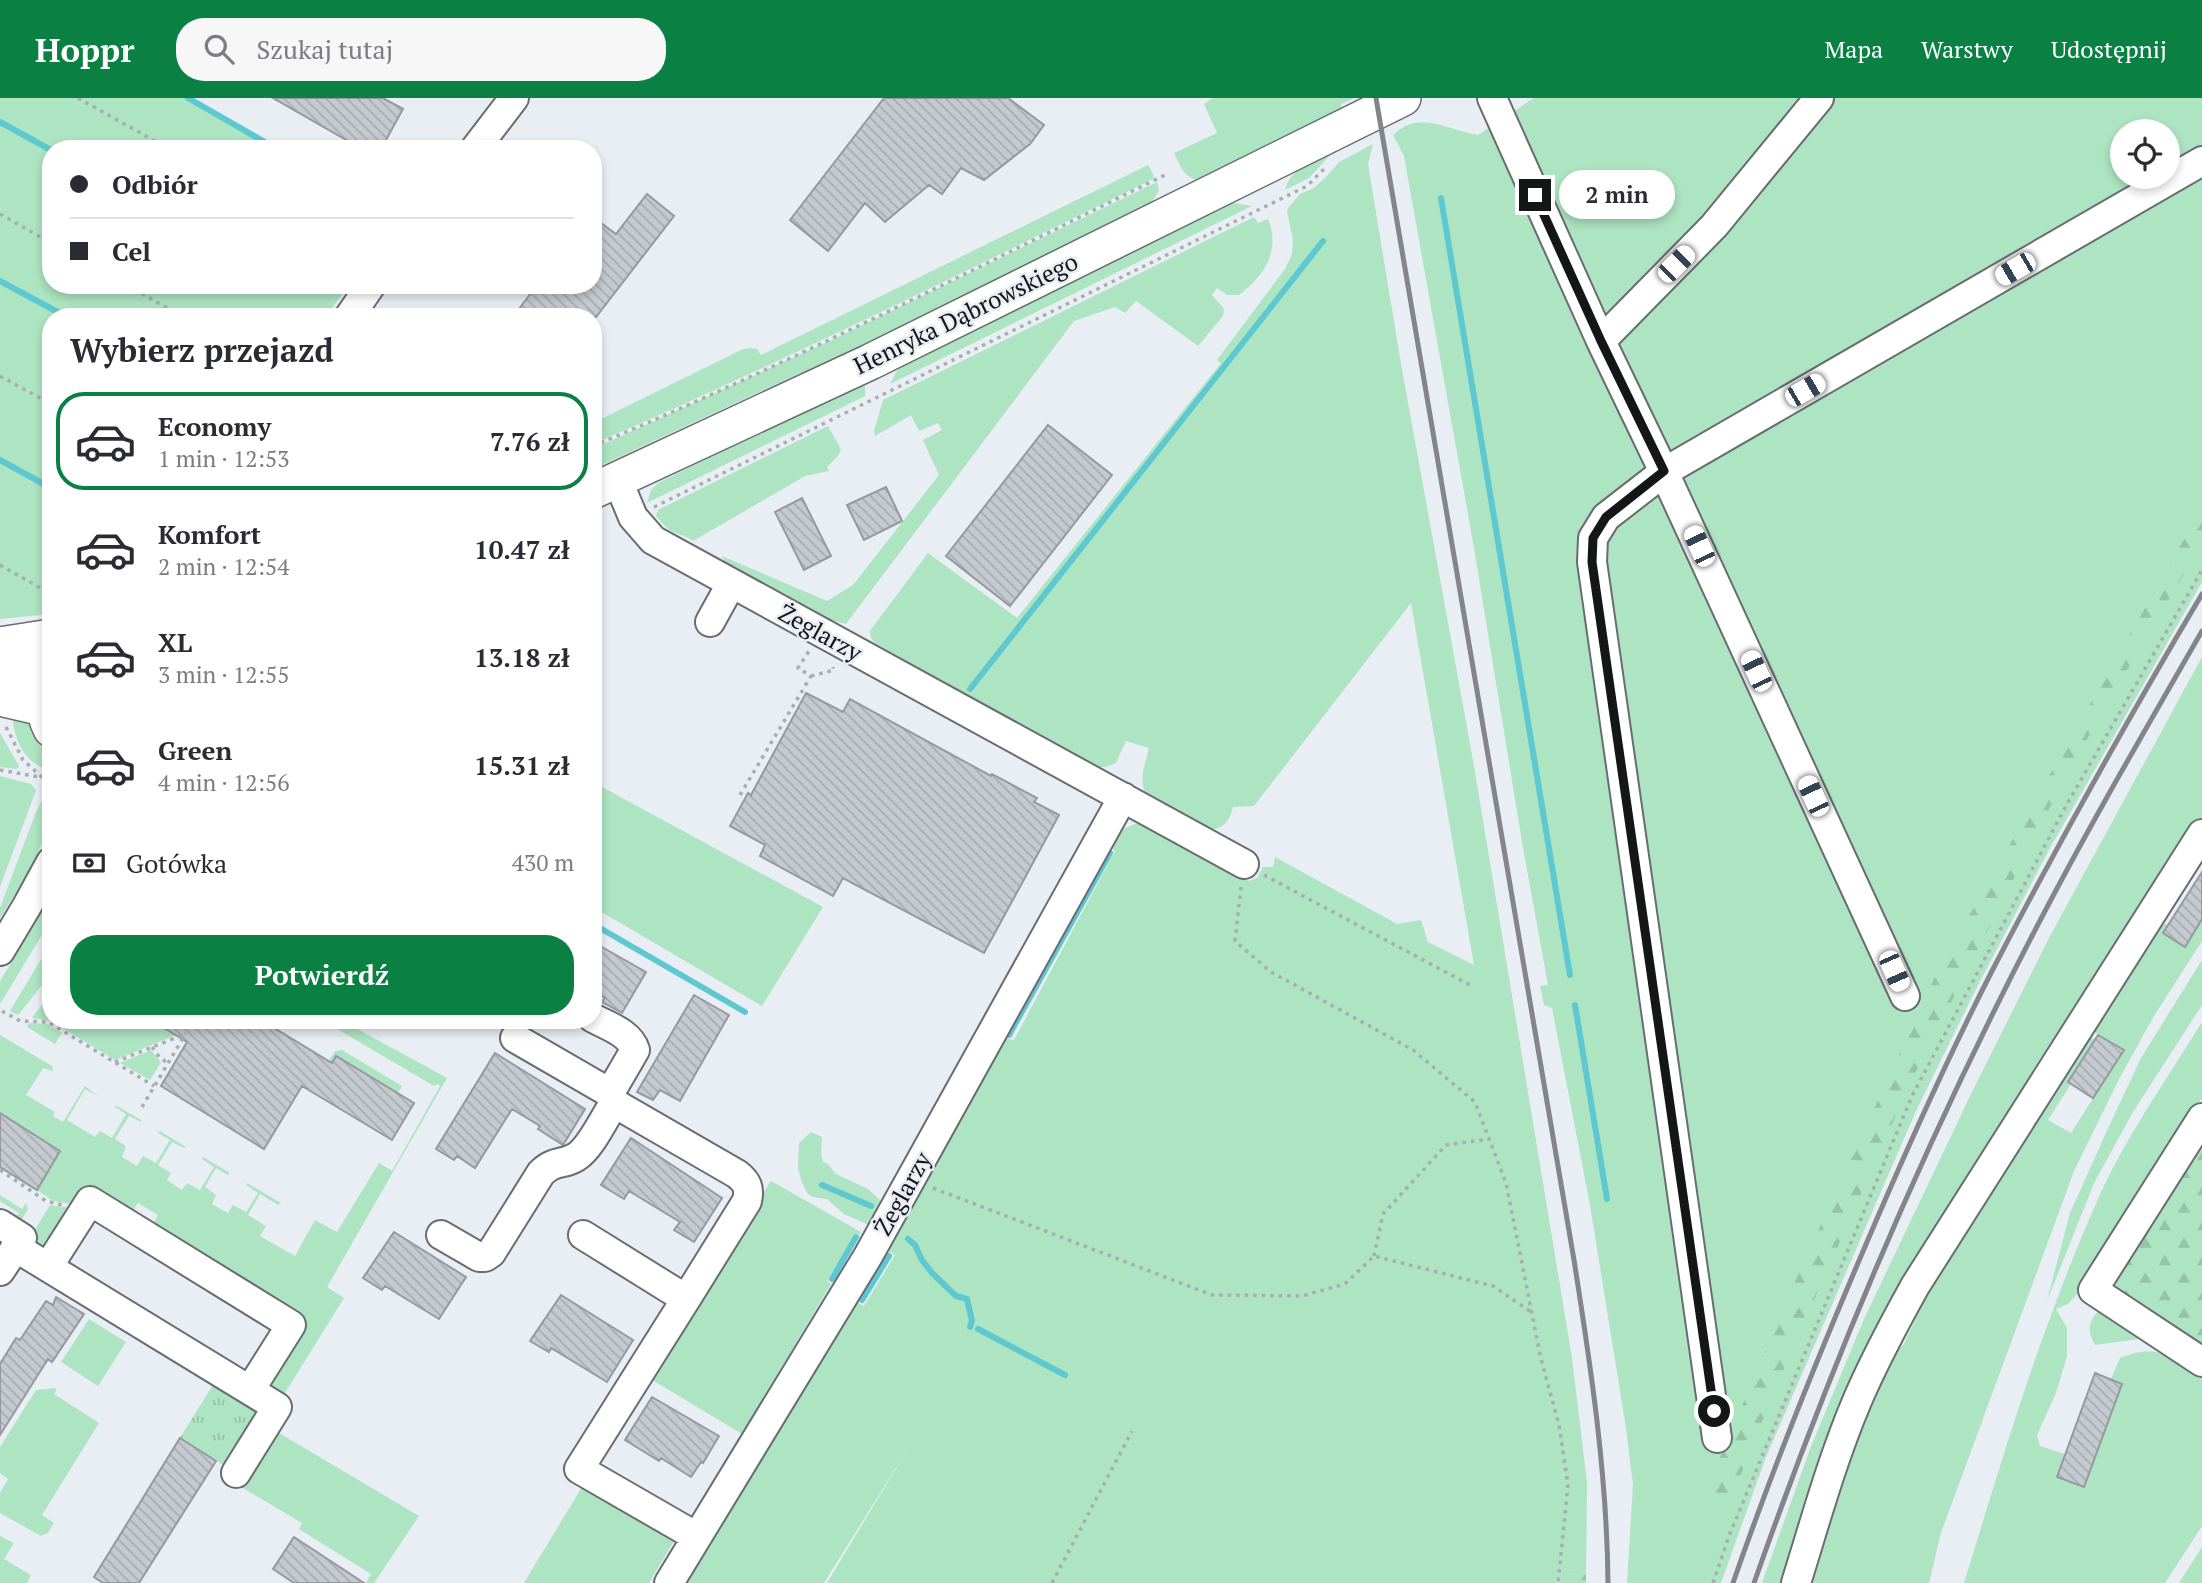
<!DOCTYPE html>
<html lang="pl">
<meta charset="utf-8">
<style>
body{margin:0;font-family:"PT Serif",serif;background:#f7f7f7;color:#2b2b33;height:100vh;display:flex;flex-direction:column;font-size:26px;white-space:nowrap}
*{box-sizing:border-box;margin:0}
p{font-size:23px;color:#7c7c81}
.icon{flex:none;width:38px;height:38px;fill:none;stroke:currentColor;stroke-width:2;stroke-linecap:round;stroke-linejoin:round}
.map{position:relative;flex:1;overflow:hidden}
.drawer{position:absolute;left:42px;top:210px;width:560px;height:721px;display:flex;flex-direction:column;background:#fff;border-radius:28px;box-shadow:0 4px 10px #0003}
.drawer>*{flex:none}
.banner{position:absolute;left:42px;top:42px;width:560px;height:154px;border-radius:28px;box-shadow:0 4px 10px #0003;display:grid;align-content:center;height:154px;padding:0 28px;background:#fff}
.buttons{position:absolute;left:2110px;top:21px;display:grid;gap:14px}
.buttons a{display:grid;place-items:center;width:70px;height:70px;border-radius:50%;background:#fff;box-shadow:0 4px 10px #0003;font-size:35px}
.end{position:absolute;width:32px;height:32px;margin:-16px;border:9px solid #151618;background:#fff;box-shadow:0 0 0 4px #fff}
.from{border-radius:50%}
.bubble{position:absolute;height:49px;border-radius:24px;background:#fff;box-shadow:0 4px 10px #0003;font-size:23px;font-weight:800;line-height:49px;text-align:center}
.car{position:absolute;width:21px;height:42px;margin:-21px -10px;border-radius:9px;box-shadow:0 0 5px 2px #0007;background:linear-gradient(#fff 24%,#345 0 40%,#fff 0 76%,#345 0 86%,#fff 0)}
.banner b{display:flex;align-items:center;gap:24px;height:66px;font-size:26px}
.banner b+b{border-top:2px solid #e1e1e2}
.banner i{width:18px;height:18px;background:#2b2b33}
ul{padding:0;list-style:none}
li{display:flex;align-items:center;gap:21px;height:98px;margin:0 14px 10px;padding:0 14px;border:4px solid transparent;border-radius:28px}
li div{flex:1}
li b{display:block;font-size:26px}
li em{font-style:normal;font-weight:800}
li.on{border-color:#0b8043}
li>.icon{width:63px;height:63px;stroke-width:1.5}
h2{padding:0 28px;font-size:32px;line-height:84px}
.pay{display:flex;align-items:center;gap:18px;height:77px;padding:0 28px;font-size:26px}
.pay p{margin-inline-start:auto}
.cta{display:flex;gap:14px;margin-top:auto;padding:14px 28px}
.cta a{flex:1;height:80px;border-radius:28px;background:#0b8043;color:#fff;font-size:28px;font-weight:800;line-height:80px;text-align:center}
header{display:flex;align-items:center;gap:42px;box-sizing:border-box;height:98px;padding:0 35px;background:#0b8043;color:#fff}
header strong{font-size:33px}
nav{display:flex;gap:38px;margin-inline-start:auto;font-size:24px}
.search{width:490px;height:63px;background:#f7f7f7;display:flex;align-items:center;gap:18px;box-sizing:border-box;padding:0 24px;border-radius:28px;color:#7c7c81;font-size:26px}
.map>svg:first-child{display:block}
.green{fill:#ade4c1;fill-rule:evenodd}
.forest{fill:url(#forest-firs)}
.park{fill:url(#park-tufts)}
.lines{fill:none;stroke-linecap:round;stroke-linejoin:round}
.stream{stroke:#5ec8d1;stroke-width:6}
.building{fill:url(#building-back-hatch);stroke:#96999f;stroke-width:2}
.minor-casing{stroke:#696c73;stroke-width:32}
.major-casing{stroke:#696c73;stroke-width:38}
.path{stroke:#a9acb1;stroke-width:3.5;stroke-dasharray:3.5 5;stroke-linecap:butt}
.minor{stroke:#fff;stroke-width:28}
.major{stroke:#fff;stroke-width:35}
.rail{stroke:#83858a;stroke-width:5}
.route{stroke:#151618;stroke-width:9}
.labels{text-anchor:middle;stroke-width:5;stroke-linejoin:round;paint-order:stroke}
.street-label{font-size:24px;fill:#151618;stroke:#e9edf4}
</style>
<header>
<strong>Hoppr</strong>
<div class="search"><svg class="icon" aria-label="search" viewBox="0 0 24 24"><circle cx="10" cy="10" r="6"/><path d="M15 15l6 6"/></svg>Szukaj tutaj</div>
<nav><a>Mapa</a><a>Warstwy</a><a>Udostępnij</a></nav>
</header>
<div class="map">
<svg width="2202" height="1485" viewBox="0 0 2202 1485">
<defs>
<pattern id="forest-firs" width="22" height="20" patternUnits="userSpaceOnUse" patternTransform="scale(1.75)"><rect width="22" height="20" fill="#ade4c1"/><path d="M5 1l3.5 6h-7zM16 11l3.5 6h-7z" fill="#94c3a5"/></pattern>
<pattern id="park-tufts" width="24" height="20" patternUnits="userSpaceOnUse" patternTransform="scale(1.75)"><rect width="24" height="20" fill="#ade4c1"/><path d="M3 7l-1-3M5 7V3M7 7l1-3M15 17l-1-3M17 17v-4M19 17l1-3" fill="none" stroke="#94c3a5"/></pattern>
<pattern id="building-back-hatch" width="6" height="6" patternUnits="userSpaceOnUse" patternTransform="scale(1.75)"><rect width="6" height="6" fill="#c5c9d0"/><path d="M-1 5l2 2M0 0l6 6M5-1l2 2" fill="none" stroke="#a8acb2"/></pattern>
</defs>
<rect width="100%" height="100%" fill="#e9edf4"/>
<path class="green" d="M0,0h189l91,51h-229v136h298l-24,32h-274v297l-51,5z
M1213,0h141l-13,6 1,8 -144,68c-15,-3 -18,-15 -24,-27l43,-20 -13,-29z
M1534,0h668v484l-152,266 -73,139 -61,124 -150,346 -45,126h-94l6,-98 -7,-57 -36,-223 -38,-197 -8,-3 -4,-19 8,-1 -25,-137 -49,-300 -70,-392 -11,-21c27,-26 53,-5 85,0zM2123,33h45v46h-45z
M1373,46l-5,20 33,200 73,402 98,592 15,125 -1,92 -4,-4 -18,-2 -9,10 -1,4h-727l85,-141 -88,141h-138l170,-281 8,4 31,-51 -8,-5 117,-212 10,2 101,-189 -6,-5c9,-14 15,-20 32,-23l94,47 14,11 8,-3 6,-11h10l2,-10 122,67 24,-4 7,22 46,23 -63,-362 -157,203 -21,1c-4,14 -8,21 -23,23l-62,-32c-11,-17 -3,-32 1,-50l-23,-7 -10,22 -10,4h-7l-224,-124 -4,-5 -1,-7 58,-78 89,65 204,-255 -4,-3 68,-91 7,-15 1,-14 -6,-29 2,-4 11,-13 14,-6 14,-13 11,-13z
M1334,53l-25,27 -24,12c5,-22 30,-30 49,-39z
M1148,67l6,11 -1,3c-185,91 -370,183 -560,265v-21l148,-73 9,-2 7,1 4,6z
M1157,84l2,9 -8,12 -312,158 -41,13 -205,95v-20l243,-111z
M1234,105l18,3 -362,178 6,-12 12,-12 319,-155z
M1254,119l4,6 10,-4c13,32 -4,57 -29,76h-12l-10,-7 -5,7 12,14 -1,7 -25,30 -62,-45 -11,12 -10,-6 -41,14 -228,303 -15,-4 -107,-59 -2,-5 105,45 26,-16 86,-110 -16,-35 19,-10 -4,-7 -19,8 -8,-16 -36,21 -1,-5 9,-31z
M859,286l6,2v10l-218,107 4,-13 7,-7z
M828,328l13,23 -3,7 -11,11 2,4 -24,5 -112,65c-6,-5 -10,-5 -17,-8 -9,-3 -14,-11 -20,-17l2,-6z
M2202,559v160l-305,483 -110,283h-25l48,-134 54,-130 107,-225 79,-158z
M13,609l9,4 29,34v26c-29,-8 -40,-37 -38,-64z
M0,635l19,33 -2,3 -17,-2z
M0,678l31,8 5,6 -36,97z
M593,684l230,125 -61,99 -169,-99z
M48,691h3c0,7 1,15 0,22 -4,35 -33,78 -51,107v-10l36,-96z
M51,799v23l-51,84v-23z
M2202,821v22l-48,75 -35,63 -45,92 -133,362 -12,50h-126l81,-217 20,-22 23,-50 -1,-10 159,-250 10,6 -27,42 3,2 -23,36 23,13 52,-82 -33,-22 68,-104 11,-1 16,22z
M51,845v31l-33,41 -8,-4z
M2202,862v45l-69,107 -39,71 -47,118 23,-88 40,-89 31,-66z
M51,894v28h100l15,9 17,3 -68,28 -64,-39 -19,-3z
M322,922h19l106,58 -120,209 17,11 -61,98 9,4 -3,6 -26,-18 41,-68 -152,-94 6,-11 -20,-12 -7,10 -78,-12 -16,-11 23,-39 -60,-38v-78l52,31 1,3 -1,2 -9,-3 -17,27 29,17 -2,4 10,6 22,-36 13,10 -13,-7 -18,31 28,17 5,-6 12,7 14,-24 -11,-7v-2l26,15v2l-12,-6 -14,23 11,7 -4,11 15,9 6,-10 13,7 14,-23 -12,-7 2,-2 26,16 -2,1 -12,-6 -14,23 13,8 -4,7 15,10 5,-7 13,7 14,-23 -12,-8 1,-2 27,16 -2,2 -12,-7 -11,19 11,8 -4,9 16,9 5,-8 13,7 12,-19 -12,-8 1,-2 34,20 -3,2 -18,-11 -12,21 18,11 -6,10 35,20 20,-36 22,12 42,-69 13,8 48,-85 -2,-2 -4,2z
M2202,924v76l-125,196 -9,10 -12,5 11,19v28l-11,37 -19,42 3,11 25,8 -8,23 27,10 38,-103 -11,-5 9,-21c36,-15 52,-2 82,18v150l-37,57h-201c39,-127 77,-255 131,-377 28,-65 70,-124 107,-184z
M29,925l18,1 15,9 -7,11 -28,-17z
M151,952l10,12 -11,18 -30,-17z
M342,952l60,36 -4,7 -61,-37 -5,7 -4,-2 8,-10z
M811,1034l11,5 -1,18 2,7 5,2 8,10 32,15 13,12 -12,24 -25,-11 -17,-15 -14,-2 -5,-3 -6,-11 -4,-15 1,-25z
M771,1083l90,51 -1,3 -4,-2 -29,48 4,3 -89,150 -93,-56z
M0,1097l22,14 4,-6 2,6 -6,10h-8l5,-6 -19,-12z
M50,1107l21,3 -28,44 -13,-14z
M2101,1210l45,30 -51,7c-9,-16 -6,-24 6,-37z
M89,1221l37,23 -28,44 -37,-24z
M57,1290l-3,6 45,29 -57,92 12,8 -6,10 -7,3 -41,-23v-20l8,-14 -8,-6v-26l36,-57z
M274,1332l145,86 -45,67h-8l5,-9 -72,-45 3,-6 -64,-38z
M585,1384l92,54 -28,47h-125z
M0,1438l14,7 -10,16 27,16 -4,8h-27z
M2202,1449v36h-23z"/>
<path class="forest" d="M2202,410v35l-106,180 -46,84 -140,276 -126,285 -54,133 -9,7 -6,-6 -8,-15 94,-219 137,-298z
M2202,1040v214l-92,-65z
M1564,1471l18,2 4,4v8h-32l1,-4z"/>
<path class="park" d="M216,1282l45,28 -31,61 -50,-31z"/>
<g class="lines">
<path class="stream" d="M188,0l89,51
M0,24l51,28
M1441,100l129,777
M0,183l67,36
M0,362l51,28
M970,591l353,-448
M593,826l152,88
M1575,907l32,194
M1009,937l101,-182
M822,1087l49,21
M908,1141l7,6 7,15 10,13 24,23 11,3 5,22 -2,6
M832,1181l24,-42
M862,1202l27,-44
M978,1231l87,46"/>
</g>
<path class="building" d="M273,0h110l20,11 -22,40h-19z
M884,0h124l36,27 -14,19 -46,36 -23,-12 -19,26 -13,-9 -44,37 -20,-19 -37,48 -38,-31z
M647,96l27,22 -78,101h-83l24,-32h56v-68l23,17z
M1048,327l64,50 -102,131 -64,-50z
M886,389l16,34 -38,19 -17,-35z
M802,400l29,58 -27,14 -29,-58z
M806,595l37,19 7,-13 141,77 1,-2 45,24 -3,4 25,13 -75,138 -141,-75 -10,18 -73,-40 5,-11 -35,-19 18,-33 3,2z
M2202,774v47l-17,28 -22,-14z
M593,844l53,30 -24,41 -20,-11 3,-4 -12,-5z
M694,897l35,20 -49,86 -20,-11 -7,10 -16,-8z
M151,922h110l71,43 4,-7 78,47 -22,37 -90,-54 -38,63 -103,-63 26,-44z
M2098,937l26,15 -31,48 -25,-16z
M495,955l90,56 -22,36 -25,-16 2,-3 -28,-17 -37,59 -18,-12 -3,4 -18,-11z
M0,1015l60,38 -23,39 -37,-23z
M631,1040l91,60 -28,44 -20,-12 6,-8 -51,-31 -5,8 -23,-14z
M394,1134l72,45 -27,42 -54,-33 -3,4 -19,-12z
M561,1197l72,45 -26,42 -56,-34 -2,4 -19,-11z
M56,1199l28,17 -32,48 -4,-3 -48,76v-71l16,-26 4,2 26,-39 7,4z
M2095,1275l27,11 -38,103 -27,-10z
M652,1299l67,39 -16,27 -2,-1 -10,15 -30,-19 -2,3 -34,-21z
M180,1340l36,23 -77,122h-36l-9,-6z
M294,1439l70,46h-70l-21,-14z"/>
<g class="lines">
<defs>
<path id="minor" d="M1492,0l109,243 63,131 241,524
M475,51l39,-51
M349,219l22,-32
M1601,243l113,-115 105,-128
M618,383l15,36 20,23 591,324
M710,524l21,-38
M0,853l27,-45 24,-44
M515,940l95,55 25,-43c-5,-17 -27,-24 -42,-32
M614,1005l123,71c10,8 13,14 10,27l-61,98
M2202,1020l-109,172 109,72
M0,1126l22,14 -22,33
M441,1137l38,22h6l6,-4 50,-80c13,-13 22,-8 35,-16 14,-8 29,-40 38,-54l-4,-10
M583,1137l103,64 -107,170 118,68
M15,1149l262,160 -41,66
M48,1169l42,-66 201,124 -41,65
M1717,1340l-125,-876 1,-24 13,-21 58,-45 538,-311
M669,1485l199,-327 255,-459
M1796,1485c19,-61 36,-123 61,-182 17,-40 37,-77 58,-115l287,-452"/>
<path id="major" d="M593,393l277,-129 533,-264
M0,547l51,-8
M0,569l51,4
M51,574c-9,20 -10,37 0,57
M0,600l43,10"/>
</defs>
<use href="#minor" class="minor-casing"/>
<use href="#major" class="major-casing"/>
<path class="path" d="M78,0l91,51
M0,116l51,29
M127,187l56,32
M0,278l51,28
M593,348c196,-82 385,-179 576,-273
M654,409l653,-321 17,-17
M0,467l51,29
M811,578l23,-6 -1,-3
M6,629l17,33 20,18
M0,672l51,9
M740,697l71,-119 -13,-8 11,-17
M1264,777l206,110
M1241,789l-6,54 36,31 142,78 62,52 31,81 35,176 18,66 9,60 -10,98
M2,913l18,10 28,1 106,64
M152,949l8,11 8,5
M115,964l70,-28
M142,1009l44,-74
M0,1072l46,31 16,4
M933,1090l279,107 90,1 43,-12 29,-28 119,30 38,26
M1374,1158l9,-42 63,-69 43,-6
M1052,1485l80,-152
M1713,1485l16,-47 183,-440 155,-292 135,-234"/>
<use href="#minor" class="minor"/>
<use href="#major" class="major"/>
<path class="rail" d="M1376,0l198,1162c17,108 33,214 34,323
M1733,1485c39,-113 84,-224 131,-334 40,-94 82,-188 129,-280 66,-127 136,-252 209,-375
M1754,1485c78,-222 170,-438 278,-647 53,-103 112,-204 170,-305"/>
</g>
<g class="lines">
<path class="route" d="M1535,97l66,146 63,130 -58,46 -13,21 -1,24 122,849"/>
</g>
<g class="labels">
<g class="street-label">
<text transform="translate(966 216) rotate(-26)" y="8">Henryka Dąbrowskiego</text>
<text transform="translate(820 535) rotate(29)" y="8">Żeglarzy</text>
<text transform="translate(903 1096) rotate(-61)" y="8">Żeglarzy</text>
</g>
</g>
</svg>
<div class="buttons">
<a><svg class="icon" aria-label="locate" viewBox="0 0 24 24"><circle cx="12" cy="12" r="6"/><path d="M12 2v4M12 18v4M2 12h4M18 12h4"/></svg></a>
</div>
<i class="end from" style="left:1714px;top:1313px"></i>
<i class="end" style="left:1535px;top:97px"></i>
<div class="bubble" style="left:1559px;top:72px;width:116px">2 min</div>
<i class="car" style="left:1676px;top:166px;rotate:45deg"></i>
<i class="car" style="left:2015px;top:171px;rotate:240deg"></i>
<i class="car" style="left:1805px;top:292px;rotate:60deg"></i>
<i class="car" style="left:1699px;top:448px;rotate:335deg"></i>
<i class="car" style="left:1756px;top:573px;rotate:335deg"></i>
<i class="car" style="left:1813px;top:698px;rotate:335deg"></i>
<i class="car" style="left:1894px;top:873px;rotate:156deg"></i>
<div class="banner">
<b><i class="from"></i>Odbiór</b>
<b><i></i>Cel</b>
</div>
<section class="drawer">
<h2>Wybierz przejazd</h2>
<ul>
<li class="on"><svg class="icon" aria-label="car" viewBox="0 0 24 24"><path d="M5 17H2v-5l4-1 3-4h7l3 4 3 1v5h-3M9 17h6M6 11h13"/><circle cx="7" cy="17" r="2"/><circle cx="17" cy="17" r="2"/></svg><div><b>Economy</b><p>1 min · 12:53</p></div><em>7.76 zł</em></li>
<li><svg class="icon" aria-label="car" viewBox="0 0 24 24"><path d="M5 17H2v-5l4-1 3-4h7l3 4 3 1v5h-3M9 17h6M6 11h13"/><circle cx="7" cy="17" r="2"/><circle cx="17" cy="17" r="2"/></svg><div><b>Komfort</b><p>2 min · 12:54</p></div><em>10.47 zł</em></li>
<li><svg class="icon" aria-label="car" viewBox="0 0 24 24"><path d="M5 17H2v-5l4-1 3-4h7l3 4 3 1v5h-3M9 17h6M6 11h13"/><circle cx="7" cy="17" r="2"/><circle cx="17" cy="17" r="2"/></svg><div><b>XL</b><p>3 min · 12:55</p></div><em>13.18 zł</em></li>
<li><svg class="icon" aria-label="car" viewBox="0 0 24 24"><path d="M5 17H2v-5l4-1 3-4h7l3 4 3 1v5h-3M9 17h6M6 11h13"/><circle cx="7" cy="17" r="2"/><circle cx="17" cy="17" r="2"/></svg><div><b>Green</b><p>4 min · 12:56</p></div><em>15.31 zł</em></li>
</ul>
<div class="pay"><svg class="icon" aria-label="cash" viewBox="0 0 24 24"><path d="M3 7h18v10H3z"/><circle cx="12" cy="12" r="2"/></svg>Gotówka<p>430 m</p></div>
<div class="cta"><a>Potwierdź</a></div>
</section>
</div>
